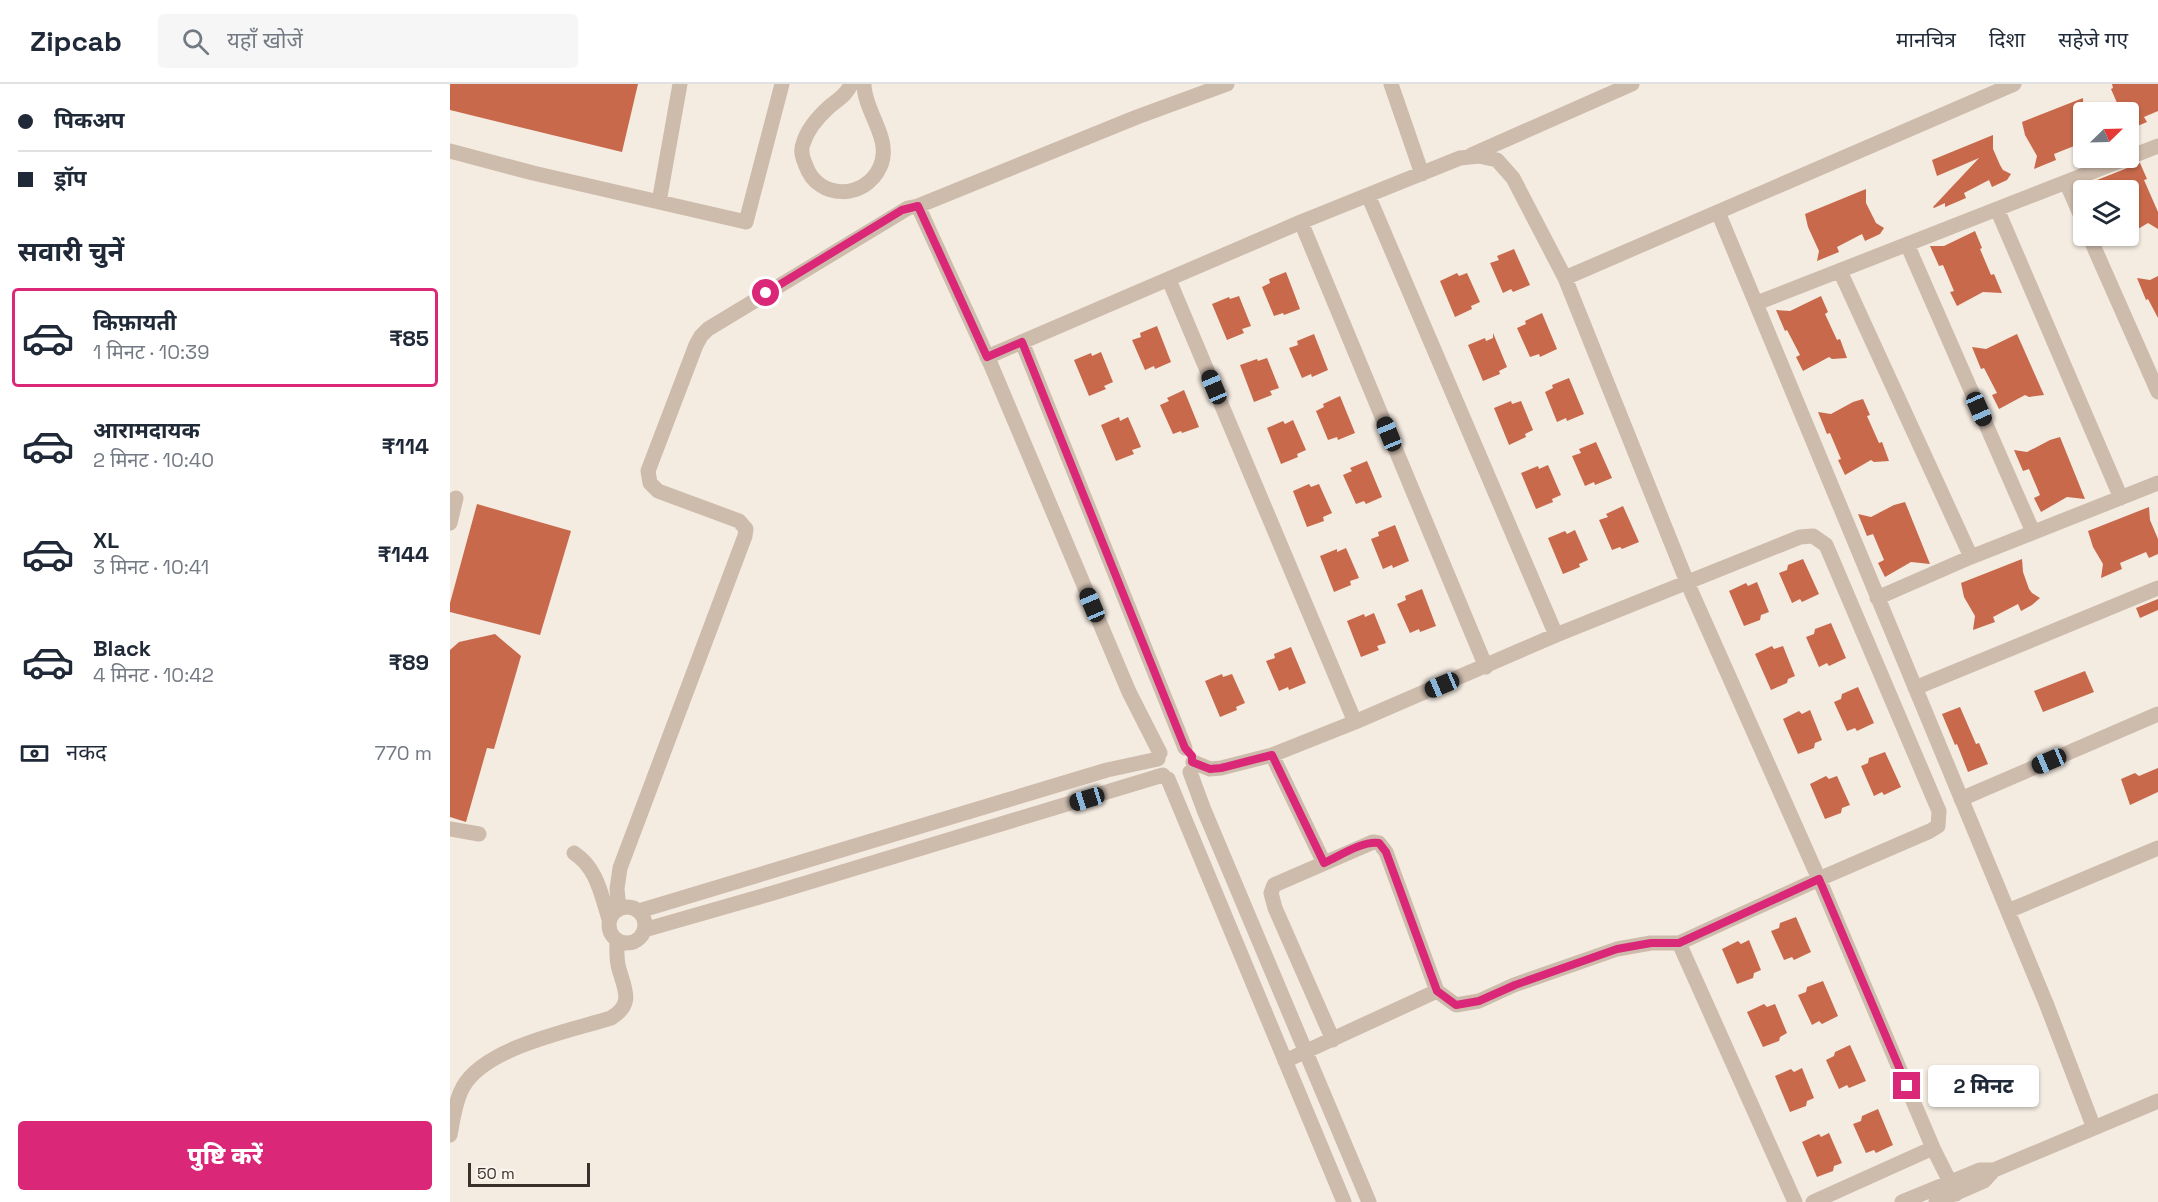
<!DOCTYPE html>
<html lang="hi">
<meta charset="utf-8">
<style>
body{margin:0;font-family:"Space Grotesk","Noto Sans Devanagari",sans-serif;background:#f6f6f7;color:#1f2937;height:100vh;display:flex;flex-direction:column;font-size:22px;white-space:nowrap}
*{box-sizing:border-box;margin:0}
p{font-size:20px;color:#747a83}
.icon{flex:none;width:33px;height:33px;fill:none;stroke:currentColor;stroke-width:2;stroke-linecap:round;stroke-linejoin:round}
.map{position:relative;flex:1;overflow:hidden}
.sheet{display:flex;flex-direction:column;background:#fff;width:450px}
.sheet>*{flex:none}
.guide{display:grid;align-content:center;height:132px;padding:0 18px;background:#fff}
.needle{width:39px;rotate:67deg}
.fabs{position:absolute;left:1623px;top:18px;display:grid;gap:12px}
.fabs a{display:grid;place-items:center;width:66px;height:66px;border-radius:6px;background:#fff;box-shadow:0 2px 4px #0004;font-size:30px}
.scale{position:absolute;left:18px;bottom:15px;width:122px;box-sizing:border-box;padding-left:6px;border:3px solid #3b302b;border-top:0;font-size:16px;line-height:21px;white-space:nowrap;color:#3b302b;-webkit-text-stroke:4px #fbf5ee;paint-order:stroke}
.end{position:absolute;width:27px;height:27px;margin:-14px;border:8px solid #db2777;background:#fff;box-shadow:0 0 0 3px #fff}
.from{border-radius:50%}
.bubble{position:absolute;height:42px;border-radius:6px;background:#fff;box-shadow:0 2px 4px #0004;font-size:20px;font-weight:800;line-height:42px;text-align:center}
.car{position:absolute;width:18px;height:36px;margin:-18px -9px;border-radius:8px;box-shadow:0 0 4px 2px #0007;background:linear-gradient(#222 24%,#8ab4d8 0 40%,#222 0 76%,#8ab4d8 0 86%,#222 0)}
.guide b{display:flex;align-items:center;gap:21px;height:57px;font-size:22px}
.guide b+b{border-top:2px solid #e0e1e3}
.guide i{width:15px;height:15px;background:#1f2937}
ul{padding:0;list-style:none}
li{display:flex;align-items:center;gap:18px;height:99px;margin:0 12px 9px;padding:0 6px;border:3px solid transparent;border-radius:6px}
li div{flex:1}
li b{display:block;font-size:22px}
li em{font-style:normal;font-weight:800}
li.selected{border-color:#db2777}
li>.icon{width:54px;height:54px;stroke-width:1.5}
h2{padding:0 18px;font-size:27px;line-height:72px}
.pay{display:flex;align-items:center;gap:15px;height:66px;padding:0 18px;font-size:22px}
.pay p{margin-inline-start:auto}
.button{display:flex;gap:12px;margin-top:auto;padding:12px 18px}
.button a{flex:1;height:69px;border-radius:6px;background:#db2777;color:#fff;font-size:24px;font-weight:800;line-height:69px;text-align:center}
header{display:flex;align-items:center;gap:36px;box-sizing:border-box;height:84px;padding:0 30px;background:#fff;border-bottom:2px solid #e0e1e3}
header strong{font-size:28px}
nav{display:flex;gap:33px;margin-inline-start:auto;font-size:21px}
.search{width:420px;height:54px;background:#f6f6f7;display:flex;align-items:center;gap:15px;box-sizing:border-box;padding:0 21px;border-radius:6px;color:#747a83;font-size:22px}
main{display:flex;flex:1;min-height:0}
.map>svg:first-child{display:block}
.building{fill:#c8694b}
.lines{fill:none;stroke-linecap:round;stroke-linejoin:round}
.minor{stroke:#cdbbac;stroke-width:15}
.route{stroke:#db2777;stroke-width:8}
</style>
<header>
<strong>Zipcab</strong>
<div class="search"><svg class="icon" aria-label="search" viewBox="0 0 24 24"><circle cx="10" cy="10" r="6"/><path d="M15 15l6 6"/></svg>यहाँ खोजें</div>
<nav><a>मानचित्र</a><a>दिशा</a><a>सहेजे गए</a></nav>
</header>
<main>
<section class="sheet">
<div class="guide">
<b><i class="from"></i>पिकअप</b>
<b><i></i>ड्रॉप</b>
</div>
<h2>सवारी चुनें</h2>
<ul>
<li class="selected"><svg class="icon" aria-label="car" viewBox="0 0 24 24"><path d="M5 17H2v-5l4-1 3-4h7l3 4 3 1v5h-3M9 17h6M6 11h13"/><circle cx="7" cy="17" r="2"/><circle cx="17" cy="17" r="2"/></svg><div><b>किफ़ायती</b><p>1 मिनट · 10:39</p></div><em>₹85</em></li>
<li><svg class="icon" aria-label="car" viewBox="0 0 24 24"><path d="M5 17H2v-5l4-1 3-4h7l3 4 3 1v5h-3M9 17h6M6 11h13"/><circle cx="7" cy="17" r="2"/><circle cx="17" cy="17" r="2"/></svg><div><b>आरामदायक</b><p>2 मिनट · 10:40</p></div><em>₹114</em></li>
<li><svg class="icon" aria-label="car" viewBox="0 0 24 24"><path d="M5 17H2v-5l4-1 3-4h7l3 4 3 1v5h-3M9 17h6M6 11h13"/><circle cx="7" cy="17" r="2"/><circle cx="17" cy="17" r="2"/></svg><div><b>XL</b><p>3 मिनट · 10:41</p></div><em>₹144</em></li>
<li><svg class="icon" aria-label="car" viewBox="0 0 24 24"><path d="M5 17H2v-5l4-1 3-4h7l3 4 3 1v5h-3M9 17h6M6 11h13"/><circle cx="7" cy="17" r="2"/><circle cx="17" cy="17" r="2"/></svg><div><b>Black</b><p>4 मिनट · 10:42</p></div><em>₹89</em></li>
</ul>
<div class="pay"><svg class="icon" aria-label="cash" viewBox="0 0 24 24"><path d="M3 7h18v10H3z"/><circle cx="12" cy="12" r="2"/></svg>नकद<p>770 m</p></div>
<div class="button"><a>पुष्टि करें</a></div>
</section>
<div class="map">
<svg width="1708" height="1118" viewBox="0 0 1708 1118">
<rect width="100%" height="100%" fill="#f4ebe1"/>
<path class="building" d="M0,0h188l-16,68 -172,-42z
M1662,0h46v27l-14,6 3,5 -19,8v-18h-7l-10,-23 2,-1z
M1633,14l1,44 -30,12 2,6 -22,9 3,-13 -12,-21 -3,-13z
M1543,51v14l7,16 3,5 8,4 -4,6 -15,7 -3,-7 -25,13 2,5 -21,9v-4l-11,5 -1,-1 46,-49 -42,18 -5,-16z
M1690,79l7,16 -3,1 14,32v17l-10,-6 -20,12v-45h-44l14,-7 -1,-3z
M1416,105v14l10,20 8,5 -4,6 -15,7 -3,-7 -25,13 2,5 -22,9 2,-10 -11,-24 -3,-13z
M1525,147l7,17 -2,1 11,26 3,-1 8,19 -19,-1 -26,14 -7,-14 4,-1 -11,-26 -4,1 -9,-20h14z
M1064,165l16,36 -17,7 -2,-3 -8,4 -13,-30 9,-3 -2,-4z
M836,188l14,37 -16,6 -1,-2 -9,3 -12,-29 8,-4 -1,-4z
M1007,189l2,3 8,-3 13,29 -9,4 1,3 -17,8 -15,-36z
M1708,192v42l-10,-19 -2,1 -9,-22 13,2z
M789,212l12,30 -9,3 2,4 -17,7 -15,-36 17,-7 1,2z
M1371,212l7,16 -3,2 12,26 3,-1 7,19 -15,1 -3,-2 -26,14 -7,-14 4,-2 -13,-25 -2,1 -9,-21 14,1z
M1092,229l15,36 -17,8 -1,-3 -9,3 -13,-29 9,-4 -1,-3z
M707,242l14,36 -16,7 -1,-3 -9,4 -13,-30 9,-3 -1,-4z
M1043,249l14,34 -8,4 1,3 -17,7 -15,-36 17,-7 1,3 7,-3z
M864,250l14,36 -16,7 -1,-3 -9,4 -13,-30 9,-3 -1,-4z
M1567,250l27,61 -15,2 -4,-2 -26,14 -7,-14 5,-2 -13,-25 -3,1 -9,-22 14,2z
M651,268l12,30 -9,4 2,3 -17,7 -15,-36 17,-7 1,3z
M817,274l12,30 -9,3 2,4 -18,7 -14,-37 17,-6 1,2z
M1119,294l15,36 -17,7 -1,-3 -9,4 -12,-30 8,-4 -1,-3z
M734,306l15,37 -17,6 -1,-2 -8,3 -13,-29 9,-4 -2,-3z
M890,312l15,37 -17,7 -1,-3 -9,3 -12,-29 8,-4 -1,-3z
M1413,315l7,16 -3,1 12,27 3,-1 7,19 -15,1 -3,-2 -26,15 -7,-15 3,-1 -11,-26 -3,1 -9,-22 13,2 22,-12z
M1061,317l1,3 9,-3 12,29 -8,4 1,3 -17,8 -15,-37z
M669,333l1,4 8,-4 13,30 -9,3 2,4 -18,7 -15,-36z
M843,336l13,30 -9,4 1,3 -17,7 -14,-36 16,-7 2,3z
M1610,353l25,62 -18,-2 -26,15 -7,-14 6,-3 -11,-26 -6,2 -9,-21 13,2 23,-12z
M1146,358l16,36 -17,7 -1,-3 -9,4 -13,-30 9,-3 -2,-4z
M917,377l15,36 -16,7 -2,-3 -8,3 -13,-29 9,-4 -2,-3z
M1098,381l13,30 -9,4 1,3 -17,7 -15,-36 17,-7 1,3z
M859,400l2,3 8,-3 13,29 -9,4 1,4 -17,6 -14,-36z
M1455,418l25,62 -19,-2 -26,15 -7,-14 6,-3 -11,-26 -6,2 -9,-22 13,3 23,-12z
M27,420l94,27 -31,104 -90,-23v-9z
M1173,422l16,36 -17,7 -2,-2 -8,3 -13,-30 9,-3 -2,-3z
M1699,423l1,13 8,19v15l-9,4 -3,-6 -26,11 2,6 -21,9 2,-14 -10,-17 -5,-16z
M945,441l14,36 -16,7 -1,-3 -9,4 -12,-30 8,-3 -1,-4z
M1125,446l13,30 -9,4 1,3 -17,7 -15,-36 17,-7 2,3z
M896,464l13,30 -9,3 1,4 -17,7 -14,-36 17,-7v3z
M1353,475l16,35 -17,8 -2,-3 -8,4 -13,-30 8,-3 1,-5z
M1572,475l1,13 6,17 3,4 8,5 -8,7 -11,6 -3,-7 -25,13 2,5 -22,8 2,-14 -11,-19 -3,-14z
M1307,498l12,30 -8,3 -1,5 -16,6 -15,-35 17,-8 2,3z
M972,505l14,37 -16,6 -1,-3 -9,4 -13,-29 9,-4 -1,-4z
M1708,515v11l-18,8 -4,-10z
M924,529l12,30 -9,3 2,4 -18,7 -14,-36 17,-7 1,3z
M1381,539l15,35 -17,8 -2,-3 -8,4 -13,-30 8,-3 1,-5z
M45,550l26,22 -27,93 -7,-1 -21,74 -16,-5v-167l9,-8z
M1322,562l2,3 9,-3 12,30 -7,3 -1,4 -16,7 -16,-36z
M841,563l15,36 -17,7 -1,-3 -9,4 -13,-30 9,-3 -1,-4z
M1635,587l9,21 -51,20 -9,-21z
M772,590l1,3 9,-3 13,29 -9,4 1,3 -17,7 -15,-36z
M1408,603l16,36 -17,8 -2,-3 -8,3 -13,-29 7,-3 1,-5z
M1510,623l16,37 3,-1 9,21 -20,8 -11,-28 -2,1 -13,-31z
M1360,626l12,30 -7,3 -1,5 -16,6 -15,-35 16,-8 3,3z
M1435,668l16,35 -17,8 -2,-3 -8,4 -13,-30 7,-3 1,-5z
M1708,684v24l-28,13 -9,-26 14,-6 4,3z
M1376,692l3,3 8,-3 13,29 -8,3 -1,5 -16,6 -15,-35z
M1346,833l15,35 -17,8 -2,-3 -8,3 -13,-29 8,-3 1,-5z
M1299,856l12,30 -7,3 -1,5 -16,6 -15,-35 16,-8 3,3z
M1373,897l15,35 -16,8 -3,-3 -7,4 -14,-30 8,-3 1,-5z
M1314,920l3,3 8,-3 12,29 -7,4 -1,4 -16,6 -16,-35z
M1400,961l16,36 -17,7 -2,-3 -8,4 -13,-29 8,-4 1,-4z
M1352,984l12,30 -7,3 -1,5 -16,6 -15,-36 16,-7 3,3z
M1428,1025l15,36 -17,8 -2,-3 -8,3 -13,-29 8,-3 1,-5z
M1379,1049l13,30 -8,3 -1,5 -16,6 -15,-35 17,-8 2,3z"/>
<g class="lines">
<path class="minor" d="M401,0c-4,11 -14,16 -22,23 -10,9 -22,23 -26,37 -3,7 0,15 3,22 12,34 59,34 74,1 13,-28 -16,-55 -16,-83
M941,0l31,90
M0,67l83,22 213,49 36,-138
M1021,71l161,-71
M1616,98l18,41
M918,111l188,440
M209,118l21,-118
M468,122l219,-89 90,-33
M1547,125l124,289
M1268,128l328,791 48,125
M851,138l185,445
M1639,152l69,156
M1457,160l126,288
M1390,187l131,286
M1115,194l449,-194
M719,196l186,442
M1307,219l401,-157
M572,258l163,406
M537,273l314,-135 159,-64 19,-2 18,4 16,18 52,100 122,304 132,297 114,269 23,46
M0,439l6,-25
M1427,514l94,-41 187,-74
M1465,604l243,-100
M822,671l52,108
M743,678l17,7 11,-1 51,-13 83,-33 201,-87 244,-98 13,-1 13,9 113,266 -1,15 -8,5 -111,48 -140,64 116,259
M740,688l14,38 165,392
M718,695l176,423
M1511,715l197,-85
M0,745l29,5
M124,769c23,15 27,41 35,66
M159 841a18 18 0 1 1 36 0a18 18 0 1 1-36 0Z
M169,825l-2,-20 3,-21 125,-332 1,-7 -7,-8 -81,-30 -8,-8 -2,-12 48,-126 5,-9 7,-7 200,-121 10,-2 73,159 138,327 31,61
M189,827l468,-141 51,-11
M1558,827l150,-63
M194,846l129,-37 390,-118
M883,956l-58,-132 -4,-15 3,-8 99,-43 6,1 7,9 51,139 19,14 23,-4 35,-16 103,-36 34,-6h28
M835,977l152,-70
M0,1051c3,-15 5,-34 13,-48 22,-40 107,-56 148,-69 23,-14 14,-28 8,-49 -3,-10 -2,-19 -2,-29
M1363,1118l120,-54
M1452,1118l78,-32h14
M1486,1118l48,-21 10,-11 164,-69"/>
</g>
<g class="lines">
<path class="route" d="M316,209l136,-83 16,-4 69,151 35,-15 163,406 7,8v6l18,7 11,-1 51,-13 52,108c16,-7 37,-22 55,-20l7,9 51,139 19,14 23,-4 36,-16 102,-36 34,-6h28l140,-64 88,207"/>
</g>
</svg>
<div class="fabs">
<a><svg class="needle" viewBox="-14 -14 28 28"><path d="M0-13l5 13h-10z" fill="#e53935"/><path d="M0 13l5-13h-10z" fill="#747a83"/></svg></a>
<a><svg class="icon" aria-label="layers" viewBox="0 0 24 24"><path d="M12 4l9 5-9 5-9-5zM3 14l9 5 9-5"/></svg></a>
</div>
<div class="scale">50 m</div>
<i class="end from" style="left:316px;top:209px"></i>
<i class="end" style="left:1457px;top:1002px"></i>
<div class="bubble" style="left:1478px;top:981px;width:111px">2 मिनट</div>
<i class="car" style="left:764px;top:303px;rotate:337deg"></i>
<i class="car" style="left:1529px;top:325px;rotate:156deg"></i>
<i class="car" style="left:939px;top:350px;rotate:338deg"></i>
<i class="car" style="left:642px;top:521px;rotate:337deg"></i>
<i class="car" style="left:992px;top:601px;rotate:247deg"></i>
<i class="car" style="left:1599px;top:677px;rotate:247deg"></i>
<i class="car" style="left:637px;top:715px;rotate:253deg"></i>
</div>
</main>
